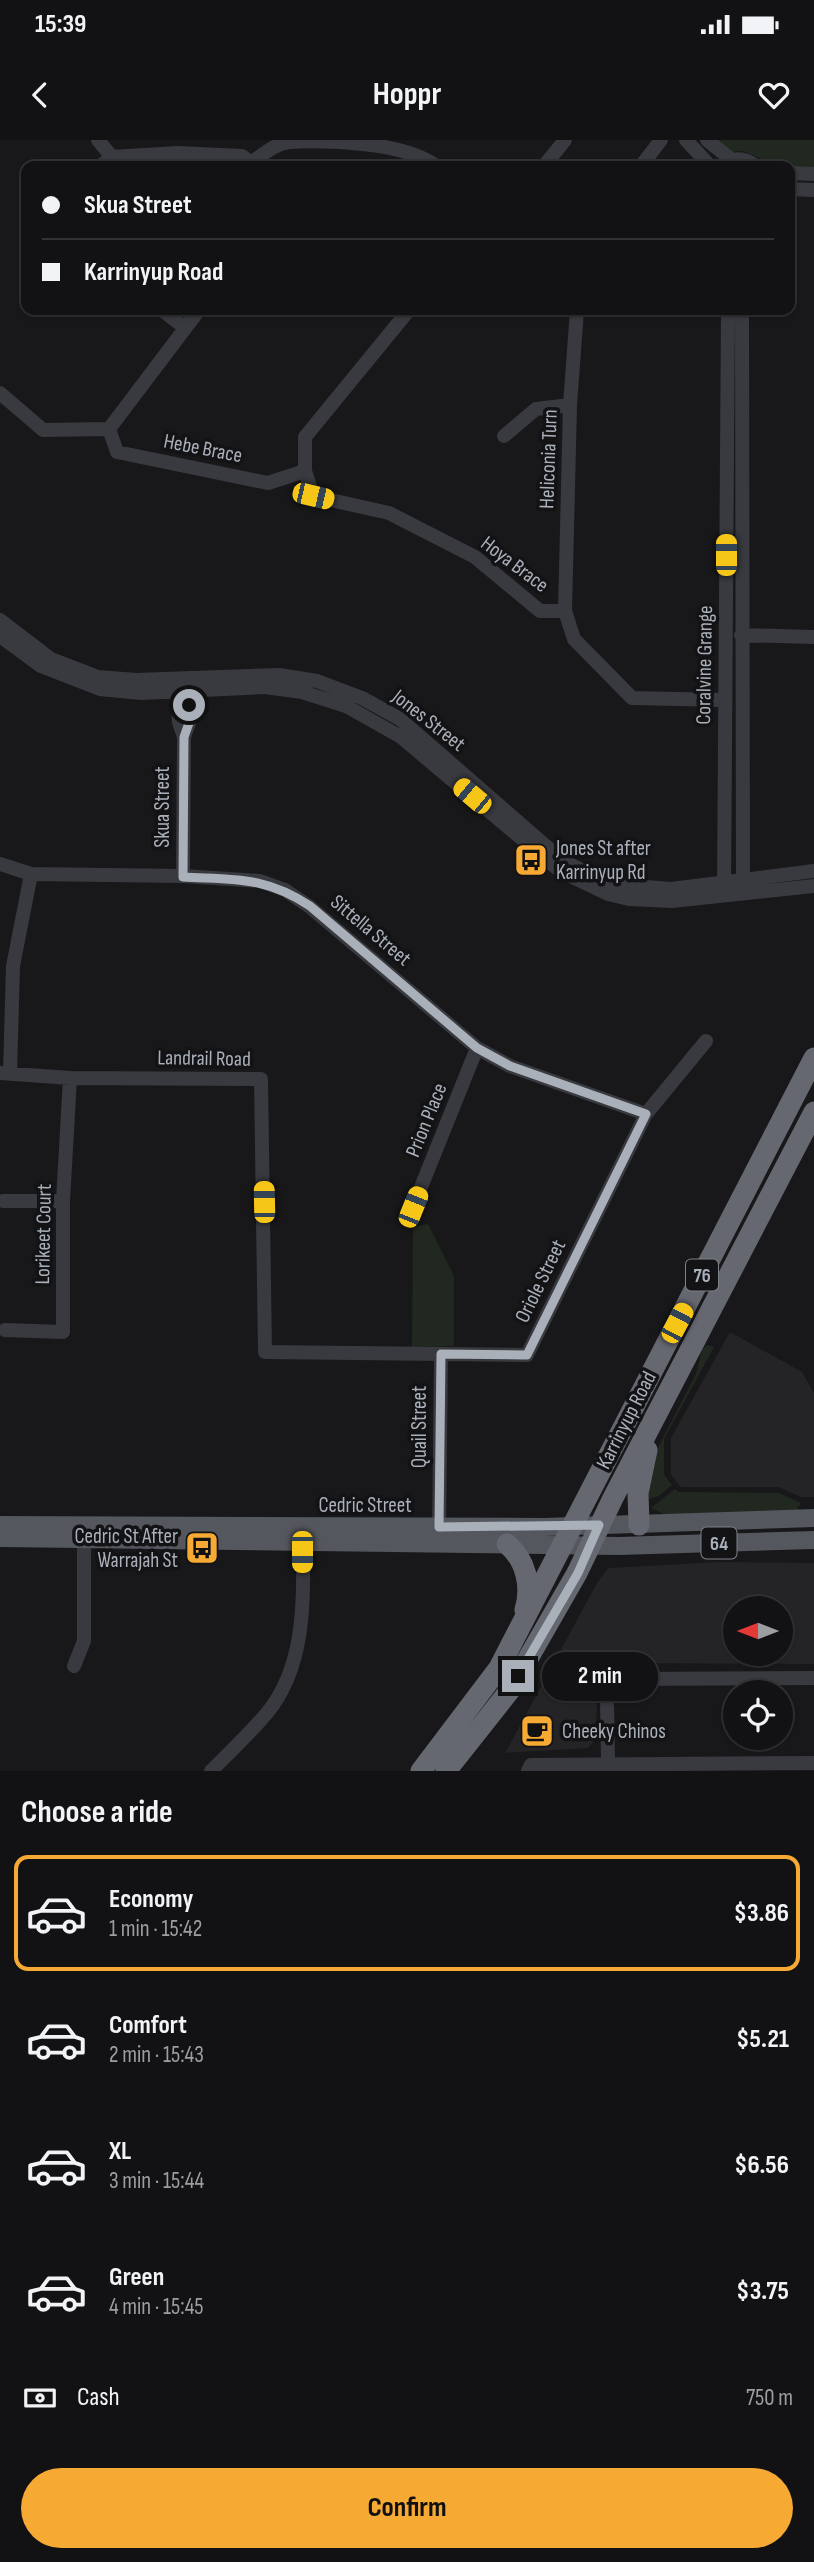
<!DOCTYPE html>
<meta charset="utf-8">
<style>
body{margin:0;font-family:"Sofia Sans Condensed",sans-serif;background:#1f2022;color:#f1f3f6;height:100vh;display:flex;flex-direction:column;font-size:26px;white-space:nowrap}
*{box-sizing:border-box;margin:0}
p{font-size:23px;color:#9c9ea0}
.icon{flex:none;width:38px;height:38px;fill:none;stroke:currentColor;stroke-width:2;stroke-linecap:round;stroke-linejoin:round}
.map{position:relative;height:1631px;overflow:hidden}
.drawer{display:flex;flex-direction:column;background:#121214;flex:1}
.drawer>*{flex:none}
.banner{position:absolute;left:21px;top:21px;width:774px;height:154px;border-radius:14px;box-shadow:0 2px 5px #0004,0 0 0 2px #313234;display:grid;align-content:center;height:154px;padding:0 21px;background:#121214}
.needle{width:46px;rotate:270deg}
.controls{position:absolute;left:723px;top:1456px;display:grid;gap:14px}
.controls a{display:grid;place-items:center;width:70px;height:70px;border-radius:50%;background:#121214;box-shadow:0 2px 5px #0004,0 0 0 2px #313234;font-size:35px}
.end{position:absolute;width:32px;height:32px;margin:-16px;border:9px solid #aab0ba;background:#111;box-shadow:0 0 0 4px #111}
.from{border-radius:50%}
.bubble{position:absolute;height:49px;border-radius:24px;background:#121214;box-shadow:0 2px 5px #0004,0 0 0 2px #313234;font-size:23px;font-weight:700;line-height:49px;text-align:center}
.car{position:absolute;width:21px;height:42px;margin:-21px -10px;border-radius:9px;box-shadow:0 0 5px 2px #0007;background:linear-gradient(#f5c518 24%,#345 0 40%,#f5c518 0 76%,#345 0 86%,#f5c518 0)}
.banner b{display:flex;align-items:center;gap:24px;height:66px;font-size:26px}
.banner b+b{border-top:2px solid #313234}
.banner i{width:18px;height:18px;background:#f1f3f6}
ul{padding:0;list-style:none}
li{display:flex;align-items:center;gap:21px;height:116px;margin:0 14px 10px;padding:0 7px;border:4px solid transparent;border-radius:14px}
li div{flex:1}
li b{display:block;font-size:26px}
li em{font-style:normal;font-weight:700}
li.selected{border-color:#f6aa34}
li>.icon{width:63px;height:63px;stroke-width:1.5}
h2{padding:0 21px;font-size:32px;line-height:84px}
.pay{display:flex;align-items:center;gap:18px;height:77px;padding:0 21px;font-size:26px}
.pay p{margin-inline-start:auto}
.button{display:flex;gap:14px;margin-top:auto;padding:14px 21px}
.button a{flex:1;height:80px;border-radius:42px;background:#f6aa34;color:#111;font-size:28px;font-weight:700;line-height:80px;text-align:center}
.status{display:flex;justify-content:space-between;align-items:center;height:49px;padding:0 35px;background:#121214;direction:ltr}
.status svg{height:19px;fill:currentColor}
header{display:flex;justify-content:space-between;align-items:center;height:91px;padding:0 21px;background:#121214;font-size:32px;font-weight:700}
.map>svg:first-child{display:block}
.built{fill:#242427;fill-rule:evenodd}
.green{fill:#202820}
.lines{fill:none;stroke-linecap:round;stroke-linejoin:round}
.minor{stroke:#393a3f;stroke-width:14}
.major{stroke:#55575e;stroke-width:18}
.highway{stroke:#656870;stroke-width:21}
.route{stroke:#aab0ba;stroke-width:9}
.labels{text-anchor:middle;stroke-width:7;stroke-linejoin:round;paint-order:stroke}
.shield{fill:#131315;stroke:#7d8188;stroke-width:2}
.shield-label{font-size:19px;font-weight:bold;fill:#aab0ba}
.street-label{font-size:21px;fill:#aab0ba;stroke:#131315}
.poi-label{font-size:21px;fill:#aab0ba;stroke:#131315;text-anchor:start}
</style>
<div class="status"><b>15:39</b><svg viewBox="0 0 49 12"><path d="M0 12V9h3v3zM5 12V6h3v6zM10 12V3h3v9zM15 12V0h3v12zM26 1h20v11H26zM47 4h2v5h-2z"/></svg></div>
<header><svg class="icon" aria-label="back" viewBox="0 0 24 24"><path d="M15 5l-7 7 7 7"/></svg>Hoppr<svg class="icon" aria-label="heart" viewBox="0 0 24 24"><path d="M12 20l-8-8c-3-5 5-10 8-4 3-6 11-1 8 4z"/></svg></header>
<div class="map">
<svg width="814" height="1631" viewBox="0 0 814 1631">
<rect width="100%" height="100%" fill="#18181a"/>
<path class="built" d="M730,1192l72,40 12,21v104h-13l-22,-10h-98l-10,-12v-37z
M720,1422l94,1v101l-198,-1 -19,37 -1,39 -8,9 -83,5 92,-170 11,-15zM780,1468v46h-45v-46z"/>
<path class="green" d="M699,0h115v36l-25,-10h-24l-3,-7 -19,-8 -28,3z
M242,16l12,10h-154l12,-9z
M428,1084l26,52v70l-42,1 1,-120z
M708,1205l6,2 -50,92v36l8,10 -13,11 -14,4 7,-41 44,-85 6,-25z
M675,1349l3,3 101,1 22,10 -6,9 -124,5 -20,-9z"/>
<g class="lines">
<path class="minor" d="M98,0l14,17
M686,0l24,26
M707,0l25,20
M252,22c12,-8 23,-18 37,-20 40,-2 115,0 147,24
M100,26l12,-9 65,-4 65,3 12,10
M544,26l21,-26
M641,26l20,-26
M722,26c11,-9 22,-9 34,0
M789,33l25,1
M789,49l25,1
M162,170l22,17
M409,170l-104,127v34l8,25 76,17 86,44 65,54h25l9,28 58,59 93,2
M742,170l1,576
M0,253l43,37 66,-1 90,-119
M109,289l8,23 151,31 37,-12
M504,296l32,-27 34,-4
M565,471l5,-206 7,-95
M0,480l51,39 47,18 38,3 143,-5 38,6 45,17 38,21 162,141 46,24 63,5 143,-18
M741,495l73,2
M0,496l41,30 59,23 41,4 124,-6 37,5 44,14 55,31 159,134 48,23 21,5 43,2 142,-15
M177,543l2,39 5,15 -1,139
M184,597l5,-14 -1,-40
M0,724l31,10 152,2 77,5 25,9 25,17 167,141 33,18 136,48
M724,749l4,-579
M0,933l70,5 191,1 4,273 262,3 119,-241 60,-73
M10,933l3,-107 18,-92
M3,1061h60
M413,1067l64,-159
M5,1190l58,2v-131l7,-123
M439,1395l2,-181
M74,1526l10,-25v-111
M608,1623l-1,-63 19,-21 188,-1
M211,1631c19,-19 39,-38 56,-58 41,-50 36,-120 36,-180
M528,1631l3,-6 283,-2"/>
<path class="major" d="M0,1385l544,2 270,-9
M0,1398l619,8 195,-6"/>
<path class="highway" d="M639,1385l-1,-32 9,-43
M507,1404c19,16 25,42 18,66
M421,1631l78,-103 315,-610
M446,1631l64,-81 67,-117 36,-75 201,-386"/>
</g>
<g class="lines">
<path class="route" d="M189,565v18l-5,14 -1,140c52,3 82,-1 127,29l167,142 33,18 136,48 -119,241 -86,-1 -2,173 160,-2 -21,48 -60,103"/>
</g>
<defs>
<symbol id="bus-square" viewBox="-11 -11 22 22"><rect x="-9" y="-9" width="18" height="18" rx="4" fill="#f6aa34" stroke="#131315"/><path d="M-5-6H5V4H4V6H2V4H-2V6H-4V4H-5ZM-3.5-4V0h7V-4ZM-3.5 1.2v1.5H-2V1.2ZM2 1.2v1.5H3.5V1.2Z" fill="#111"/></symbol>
<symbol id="cafe-square" viewBox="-11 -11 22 22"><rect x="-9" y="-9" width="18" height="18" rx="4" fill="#f6aa34" stroke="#131315"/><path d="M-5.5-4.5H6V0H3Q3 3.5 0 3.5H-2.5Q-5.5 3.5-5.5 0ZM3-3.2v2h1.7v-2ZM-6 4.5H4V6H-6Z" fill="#111"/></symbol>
</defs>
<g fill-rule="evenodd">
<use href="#bus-square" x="512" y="701" width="38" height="38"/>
<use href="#bus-square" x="183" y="1389" width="38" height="38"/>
<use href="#cafe-square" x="518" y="1572" width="38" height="38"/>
</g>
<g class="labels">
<g class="shield">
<rect x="686" y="1119.5" width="32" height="31" rx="5"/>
<rect x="701.5" y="1387.5" width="35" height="31" rx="5"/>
</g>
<g class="shield-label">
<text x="702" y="1142">76</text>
<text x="719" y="1410">64</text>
</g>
<g class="street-label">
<text transform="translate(203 308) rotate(11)" y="7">Hebe Brace</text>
<text transform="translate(548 319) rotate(-88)" y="7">Heliconia Turn</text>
<text transform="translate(515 424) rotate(37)" y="7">Hoya Brace</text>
<text transform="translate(704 525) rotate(-89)" y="7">Coralvine Grange</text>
<text transform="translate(429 580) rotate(38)" y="7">Jones Street</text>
<text transform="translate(162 667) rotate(-90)" y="7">Skua Street</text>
<text transform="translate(371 790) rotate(40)" y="7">Sittella Street</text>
<text transform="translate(204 918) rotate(1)" y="7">Landrail Road</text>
<text transform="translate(426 980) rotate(-68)" y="7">Prion Place</text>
<text transform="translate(43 1094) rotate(-89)" y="7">Lorikeet Court</text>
<text transform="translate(540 1141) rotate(-64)" y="7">Oriole Street</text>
<text transform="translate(626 1280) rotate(-63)" y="7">Karrinyup Road</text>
<text transform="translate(419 1287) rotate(-90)" y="7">Quail Street</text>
<text x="365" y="1372">Cedric Street</text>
</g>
<g class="poi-label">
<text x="556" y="715">Jones St after<tspan x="556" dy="24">Karrinyup Rd</tspan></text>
<text x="178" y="1403" text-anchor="end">Cedric St After<tspan x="178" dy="24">Warrajah St</tspan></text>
<text x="562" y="1598">Cheeky Chinos</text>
</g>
</g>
</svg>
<div class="controls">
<a><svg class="needle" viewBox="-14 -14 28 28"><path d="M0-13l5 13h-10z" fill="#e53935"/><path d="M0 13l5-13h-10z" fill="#9c9ea0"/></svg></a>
<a><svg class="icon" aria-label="locate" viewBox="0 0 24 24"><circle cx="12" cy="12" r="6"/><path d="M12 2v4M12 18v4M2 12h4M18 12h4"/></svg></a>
</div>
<i class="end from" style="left:189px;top:565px"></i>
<i class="end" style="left:518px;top:1536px"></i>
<div class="bubble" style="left:542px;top:1512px;width:116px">2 min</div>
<i class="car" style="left:313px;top:356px;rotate:103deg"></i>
<i class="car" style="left:726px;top:415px;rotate:0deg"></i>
<i class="car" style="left:472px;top:656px;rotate:310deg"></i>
<i class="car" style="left:264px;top:1062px;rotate:359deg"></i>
<i class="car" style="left:413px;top:1067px;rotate:22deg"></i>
<i class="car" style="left:677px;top:1183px;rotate:28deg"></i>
<i class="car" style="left:302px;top:1412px;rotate:180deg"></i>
<div class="banner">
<b><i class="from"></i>Skua Street</b>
<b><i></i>Karrinyup Road</b>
</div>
</div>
<section class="drawer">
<h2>Choose a ride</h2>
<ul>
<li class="selected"><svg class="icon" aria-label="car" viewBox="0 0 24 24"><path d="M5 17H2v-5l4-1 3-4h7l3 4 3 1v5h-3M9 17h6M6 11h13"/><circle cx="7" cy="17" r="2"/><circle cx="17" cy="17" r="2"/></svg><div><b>Economy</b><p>1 min · 15:42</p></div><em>$3.86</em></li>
<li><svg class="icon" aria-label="car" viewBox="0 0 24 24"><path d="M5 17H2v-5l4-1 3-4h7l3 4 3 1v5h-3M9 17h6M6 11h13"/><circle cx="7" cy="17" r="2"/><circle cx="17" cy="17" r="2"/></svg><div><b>Comfort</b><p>2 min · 15:43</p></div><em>$5.21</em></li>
<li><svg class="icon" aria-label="car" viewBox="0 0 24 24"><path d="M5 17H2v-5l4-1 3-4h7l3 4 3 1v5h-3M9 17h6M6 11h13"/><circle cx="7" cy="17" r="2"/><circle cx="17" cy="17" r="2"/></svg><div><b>XL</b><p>3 min · 15:44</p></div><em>$6.56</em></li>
<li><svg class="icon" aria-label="car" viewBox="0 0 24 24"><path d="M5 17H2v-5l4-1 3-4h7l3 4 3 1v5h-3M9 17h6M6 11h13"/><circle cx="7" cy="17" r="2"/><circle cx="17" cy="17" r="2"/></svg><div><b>Green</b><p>4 min · 15:45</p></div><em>$3.75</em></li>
</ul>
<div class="pay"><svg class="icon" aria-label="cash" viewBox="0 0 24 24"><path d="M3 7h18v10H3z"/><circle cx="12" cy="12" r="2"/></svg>Cash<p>750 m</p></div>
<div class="button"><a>Confirm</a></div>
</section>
